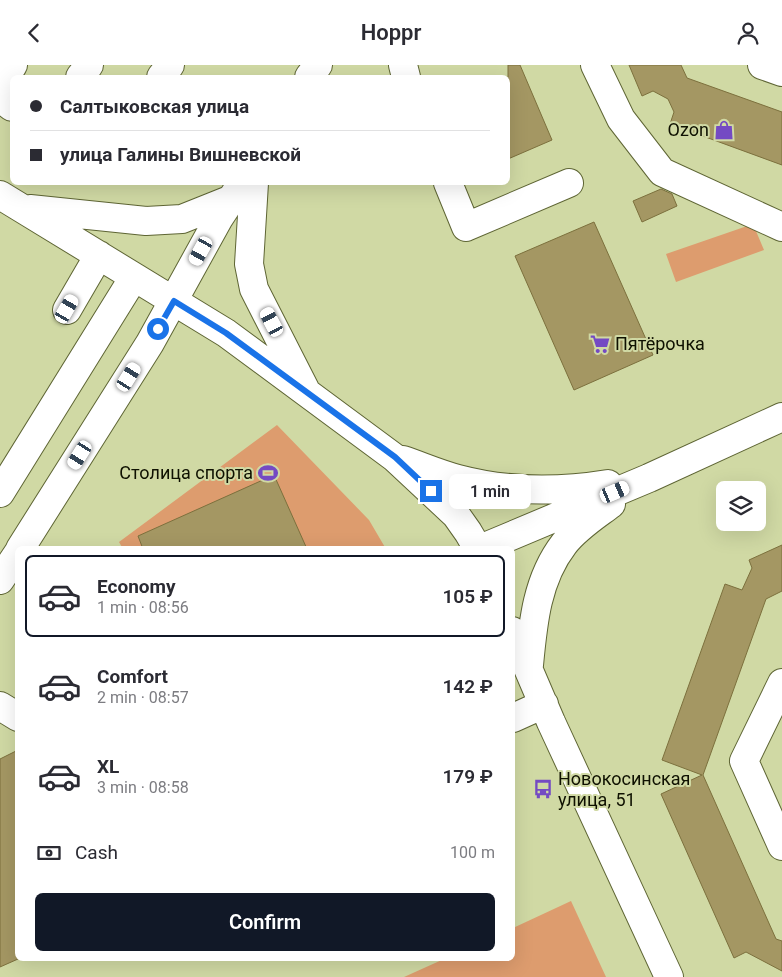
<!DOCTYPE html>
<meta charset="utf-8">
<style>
body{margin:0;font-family:Roboto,sans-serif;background:#f7f7f7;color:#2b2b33;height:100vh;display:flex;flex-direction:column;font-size:19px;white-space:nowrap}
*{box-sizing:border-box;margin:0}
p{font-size:16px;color:#7c7c81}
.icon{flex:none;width:28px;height:28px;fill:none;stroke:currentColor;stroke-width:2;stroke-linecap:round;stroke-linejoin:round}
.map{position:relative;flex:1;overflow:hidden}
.panel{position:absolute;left:15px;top:481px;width:500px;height:415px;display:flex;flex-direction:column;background:#fff;border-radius:8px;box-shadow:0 5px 20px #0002}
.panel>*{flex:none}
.banner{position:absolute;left:10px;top:10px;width:500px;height:110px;border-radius:8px;box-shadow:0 5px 20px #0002;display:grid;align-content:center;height:110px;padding:0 20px;background:#fff}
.fabs{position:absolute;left:716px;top:416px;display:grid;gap:10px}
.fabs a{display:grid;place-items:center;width:50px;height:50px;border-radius:8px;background:#fff;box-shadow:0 5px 20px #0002;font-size:25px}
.end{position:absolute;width:22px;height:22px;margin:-11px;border:6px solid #1a73e8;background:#fff;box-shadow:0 0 0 2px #fff}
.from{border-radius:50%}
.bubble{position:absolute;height:35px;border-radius:8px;background:#fff;box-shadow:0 5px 20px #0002;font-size:16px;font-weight:600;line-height:35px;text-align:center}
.car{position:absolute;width:15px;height:30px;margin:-15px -8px;border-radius:6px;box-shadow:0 0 4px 1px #0007;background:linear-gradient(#fff 24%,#345 0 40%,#fff 0 76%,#345 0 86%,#fff 0)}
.banner b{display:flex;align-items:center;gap:18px;height:48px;font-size:19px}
.banner b+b{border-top:1px solid #e1e1e2}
.banner i{width:12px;height:12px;background:#2b2b33}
ul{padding:9px 0 0;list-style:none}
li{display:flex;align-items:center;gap:15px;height:82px;margin:0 10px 8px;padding:0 10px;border:2px solid transparent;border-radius:8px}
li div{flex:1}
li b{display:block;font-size:19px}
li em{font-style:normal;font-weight:600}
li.selected{border-color:#111827}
li>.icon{width:45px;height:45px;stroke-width:1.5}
.pay{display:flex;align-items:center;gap:12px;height:55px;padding:0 20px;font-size:19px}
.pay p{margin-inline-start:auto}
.primary-button{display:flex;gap:10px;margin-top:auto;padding:10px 20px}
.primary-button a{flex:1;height:58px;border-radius:8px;background:#111827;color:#fff;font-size:20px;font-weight:600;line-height:58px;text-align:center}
header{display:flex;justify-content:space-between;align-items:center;height:65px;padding:0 20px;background:#fff;font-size:22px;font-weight:600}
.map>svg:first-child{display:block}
.green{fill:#dd9c6e}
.building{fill:#a49763;stroke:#7c703d}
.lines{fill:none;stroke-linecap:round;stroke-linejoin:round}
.minor-casing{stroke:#5e6534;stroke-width:30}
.minor{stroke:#fff;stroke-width:28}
.route{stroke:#1a73e8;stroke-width:6}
.labels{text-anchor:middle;stroke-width:4;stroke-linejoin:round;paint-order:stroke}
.poi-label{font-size:18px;fill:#0f1101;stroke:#d0d9a4;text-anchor:end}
</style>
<header><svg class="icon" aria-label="back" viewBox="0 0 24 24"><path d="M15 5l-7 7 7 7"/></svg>Hoppr<svg class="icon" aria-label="person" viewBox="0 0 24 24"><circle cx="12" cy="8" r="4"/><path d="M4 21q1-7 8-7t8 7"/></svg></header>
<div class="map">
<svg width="782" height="912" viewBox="0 0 782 912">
<rect width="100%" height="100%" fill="#d0d9a4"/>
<path class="green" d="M753,159l11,26 -88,32 -10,-28z
M277,360l92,95 17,29h-263l-4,-7z
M571,836l35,76h-202l40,-18h68l1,-31z"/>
<path class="building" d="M508,0h12l32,75 -44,19z
M629,0h52l6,13 95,34v53l-112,-41 4,-12 -6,-13 -15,-8 -11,5z
M661,124l11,5 5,12 -35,16 -9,-21z
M594,157l59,133 -79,35 -59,-134z
M274,410l33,74h-164l-5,-13z
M782,480v46l-16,8 -63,176 73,164 6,2v30l-36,-19 -12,6 -73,-164 41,-19 -40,-15 63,-176 17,6 10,-22 -3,-8z
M18,685v209l-18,8v-208z"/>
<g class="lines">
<defs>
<path id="minor" d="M403,0l3,12
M595,0l26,54 41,53 120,55
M762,0l20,7
M80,12l9,-12
M161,12l9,-12
M309,12l9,-12
M0,21l13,-21
M0,33l12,9
M254,118l-5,81 5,25 51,100
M448,118l18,44 103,-44
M0,130l226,138 169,125 61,57 12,17 10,17
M30,144l116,12 36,-2 50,-20
M67,245l32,-55
M403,395c18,6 36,14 55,19 49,13 101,13 150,5
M0,428l134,-216
M20,484l130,-206 69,-125 23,-35
M480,484l169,-71 133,-61
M0,515l18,-27
M512,566l39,91 118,255
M529,600c4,-43 8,-86 35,-121 12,-16 31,-28 47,-40
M782,618l-38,78 38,85
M0,641l18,11
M513,653l31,-14"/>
</defs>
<use href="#minor" class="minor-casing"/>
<use href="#minor" class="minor"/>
</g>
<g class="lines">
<path class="route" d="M158,264l16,-28 52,32 169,124 36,34"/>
</g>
<defs>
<symbol id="shop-bare" viewBox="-9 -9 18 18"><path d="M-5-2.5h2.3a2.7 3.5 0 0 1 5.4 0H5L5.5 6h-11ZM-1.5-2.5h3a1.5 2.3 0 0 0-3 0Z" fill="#744ac3" stroke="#d0d9a4" stroke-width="2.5" paint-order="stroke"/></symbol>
<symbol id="supermarket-bare" viewBox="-9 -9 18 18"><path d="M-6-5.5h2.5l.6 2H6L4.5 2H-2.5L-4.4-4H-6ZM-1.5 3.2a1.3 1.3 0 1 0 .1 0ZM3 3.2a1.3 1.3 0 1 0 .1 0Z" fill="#744ac3" stroke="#d0d9a4" stroke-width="2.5" paint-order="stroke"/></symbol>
<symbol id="stadium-bare" viewBox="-9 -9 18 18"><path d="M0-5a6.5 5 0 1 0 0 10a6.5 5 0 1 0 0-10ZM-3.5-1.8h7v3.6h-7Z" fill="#744ac3" stroke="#d0d9a4" stroke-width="2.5" paint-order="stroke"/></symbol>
<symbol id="bus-bare" viewBox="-9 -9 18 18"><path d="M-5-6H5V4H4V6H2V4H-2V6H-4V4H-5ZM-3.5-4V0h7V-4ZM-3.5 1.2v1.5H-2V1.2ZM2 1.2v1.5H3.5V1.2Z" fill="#744ac3" stroke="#d0d9a4" stroke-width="2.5" paint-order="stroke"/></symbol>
</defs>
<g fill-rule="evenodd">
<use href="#shop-bare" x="710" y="51" width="28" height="28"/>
<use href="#supermarket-bare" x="586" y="265" width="28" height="28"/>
<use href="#stadium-bare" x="254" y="394" width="28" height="28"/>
<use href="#bus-bare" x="529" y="710" width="28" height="28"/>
</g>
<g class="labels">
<g class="poi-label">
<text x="709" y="71">Ozon</text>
<text x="615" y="285" text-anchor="start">Пятёрочка</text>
<text x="253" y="414">Столица спорта</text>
<text x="558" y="720" text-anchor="start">Новокосинская<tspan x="558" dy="21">улица, 51</tspan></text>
</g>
</g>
</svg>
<div class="fabs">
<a><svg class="icon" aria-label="layers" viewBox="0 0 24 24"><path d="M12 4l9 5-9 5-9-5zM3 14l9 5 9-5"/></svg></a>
</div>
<i class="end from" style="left:158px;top:264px"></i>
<i class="end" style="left:431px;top:426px"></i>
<div class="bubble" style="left:449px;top:409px;width:82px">1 min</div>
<i class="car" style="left:201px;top:186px;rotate:209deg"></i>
<i class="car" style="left:67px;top:244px;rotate:30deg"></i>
<i class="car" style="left:272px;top:257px;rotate:332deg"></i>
<i class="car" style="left:129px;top:312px;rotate:32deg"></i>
<i class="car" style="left:80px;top:390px;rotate:212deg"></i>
<i class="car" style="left:615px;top:427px;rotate:67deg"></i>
<div class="banner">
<b><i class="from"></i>Салтыковская улица</b>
<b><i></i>улица Галины Вишневской</b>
</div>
<section class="panel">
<ul>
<li class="selected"><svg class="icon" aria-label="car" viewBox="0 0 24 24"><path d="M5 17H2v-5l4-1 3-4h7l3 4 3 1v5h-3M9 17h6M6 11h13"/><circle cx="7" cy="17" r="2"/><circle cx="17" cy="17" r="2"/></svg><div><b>Economy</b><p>1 min · 08:56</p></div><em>105 ₽</em></li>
<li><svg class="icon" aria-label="car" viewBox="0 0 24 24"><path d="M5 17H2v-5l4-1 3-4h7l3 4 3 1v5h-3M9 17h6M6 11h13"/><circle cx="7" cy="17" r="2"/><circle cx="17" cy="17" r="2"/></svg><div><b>Comfort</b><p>2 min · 08:57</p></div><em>142 ₽</em></li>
<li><svg class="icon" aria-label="car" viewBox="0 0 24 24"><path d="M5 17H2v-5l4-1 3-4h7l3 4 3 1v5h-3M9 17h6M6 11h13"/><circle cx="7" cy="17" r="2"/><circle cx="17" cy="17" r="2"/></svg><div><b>XL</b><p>3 min · 08:58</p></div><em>179 ₽</em></li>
</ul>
<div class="pay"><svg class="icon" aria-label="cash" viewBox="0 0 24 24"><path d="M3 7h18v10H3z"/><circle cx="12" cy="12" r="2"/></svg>Cash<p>100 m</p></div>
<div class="primary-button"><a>Confirm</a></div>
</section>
</div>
